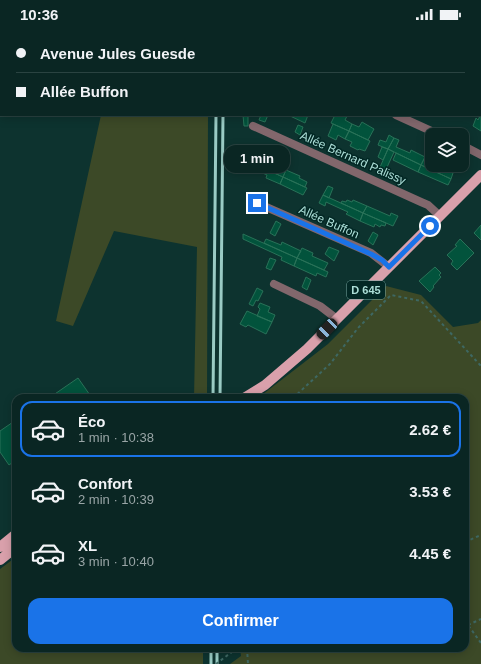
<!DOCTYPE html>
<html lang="fr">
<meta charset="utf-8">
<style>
body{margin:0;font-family:Helvetica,sans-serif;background:#183230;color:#f1f3f6;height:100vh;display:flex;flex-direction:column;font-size:15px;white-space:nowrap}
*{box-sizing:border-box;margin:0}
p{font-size:13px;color:#99a5a6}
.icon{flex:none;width:22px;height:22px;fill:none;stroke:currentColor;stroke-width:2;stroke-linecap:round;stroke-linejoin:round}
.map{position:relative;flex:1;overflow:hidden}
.panel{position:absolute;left:12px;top:366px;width:457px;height:258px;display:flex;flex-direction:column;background:#0a2623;border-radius:12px;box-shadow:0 2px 10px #0003,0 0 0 1px #2a4341}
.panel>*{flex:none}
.top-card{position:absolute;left:0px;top:0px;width:481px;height:88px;box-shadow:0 2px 10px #0003,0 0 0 1px #2a4341;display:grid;align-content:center;height:88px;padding:0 16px;background:#0a2623}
.fabs{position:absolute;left:425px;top:100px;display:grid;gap:8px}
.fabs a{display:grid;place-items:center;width:44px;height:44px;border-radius:8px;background:#0a2623;box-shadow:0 2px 10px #0003,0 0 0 1px #2a4341;font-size:20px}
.end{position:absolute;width:18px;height:18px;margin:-9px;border:5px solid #1a73e8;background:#fff;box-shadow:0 0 0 2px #fff}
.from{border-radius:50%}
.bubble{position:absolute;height:28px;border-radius:12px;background:#0a2623;box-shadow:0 2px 10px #0003,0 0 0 1px #2a4341;font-size:13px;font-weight:600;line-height:28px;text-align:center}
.car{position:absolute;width:12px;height:24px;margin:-12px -6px;border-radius:5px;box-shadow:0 0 3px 1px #0007;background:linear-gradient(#222 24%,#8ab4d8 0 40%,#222 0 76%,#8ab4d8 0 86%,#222 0)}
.top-card b{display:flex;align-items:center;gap:14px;height:38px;font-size:15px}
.top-card b+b{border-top:1px solid #2a4341}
.top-card i{width:10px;height:10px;background:#f1f3f6}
ul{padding:7px 0 0;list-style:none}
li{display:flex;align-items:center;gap:12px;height:56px;margin:0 8px 6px;padding:0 8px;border:2px solid transparent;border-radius:12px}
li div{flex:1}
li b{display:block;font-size:15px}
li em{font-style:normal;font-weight:600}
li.active{border-color:#1a73e8}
li>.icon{width:36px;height:36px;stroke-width:1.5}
.cta{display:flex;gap:8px;margin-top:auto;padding:8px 16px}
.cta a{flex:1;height:46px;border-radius:12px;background:#1a73e8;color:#fff;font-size:16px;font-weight:600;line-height:46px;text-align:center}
.status{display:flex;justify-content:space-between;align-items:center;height:28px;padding:0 20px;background:#0a2623;direction:ltr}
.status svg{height:11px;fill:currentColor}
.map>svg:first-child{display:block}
.green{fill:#3c4927}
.building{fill:#02533c;stroke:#297258}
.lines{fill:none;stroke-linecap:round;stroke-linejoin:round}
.path{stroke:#3e6863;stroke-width:2;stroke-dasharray:3 3;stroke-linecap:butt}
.minor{stroke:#82676c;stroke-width:8}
.primary{stroke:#d9a0ab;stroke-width:10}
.rail{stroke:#9acbc4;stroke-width:3}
.path-bridge{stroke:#3e6863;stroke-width:2;stroke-dasharray:3 3;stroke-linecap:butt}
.route{stroke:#1a73e8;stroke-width:5}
.labels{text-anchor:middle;stroke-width:3;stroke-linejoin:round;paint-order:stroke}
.shield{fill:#022825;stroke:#79a7a2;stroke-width:1}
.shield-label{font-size:11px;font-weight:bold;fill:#acded7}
.street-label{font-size:12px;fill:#acded7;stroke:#022825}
</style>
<div class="status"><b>10:36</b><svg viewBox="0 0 49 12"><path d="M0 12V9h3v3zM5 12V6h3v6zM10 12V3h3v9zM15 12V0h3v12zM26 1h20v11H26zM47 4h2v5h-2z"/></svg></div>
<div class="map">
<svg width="481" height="636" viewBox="0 0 481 636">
<rect width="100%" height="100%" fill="#0d332f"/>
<path class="green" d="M101,87h107l-1,283h-13l3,-151 -83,-16 -41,95 -17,-5z
M386,258l35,9 32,32 25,-4 3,-3v344h-251l11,-8 -1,-8h225v-250h-207l70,-54z
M16,529v91h187v16h-203v-95z"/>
<path class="building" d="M429,0h24l2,1h-27z
M243,87h5v11h-4z
M261,87h7l-3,7 -6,-2z
M288,87h20l-3,8z
M335,87l12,1 -2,4 7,4 -3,7 -18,-8z
M480,88h1v15l-8,-5 3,-8 2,2z
M362,94l12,7 -6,11 -19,-9 3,-7 7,3z
M333,96l16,7 -4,8 -7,-4 -2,5 -8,-4z
M298,97l5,2 -3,8 -5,-3z
M349,103l21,10 -5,10 -6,-2 -1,1 -8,-4 2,-4 -7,-3z
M389,107l5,3 -6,11 -10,-4 2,-5 6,2z
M394,110l5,2 -3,7 14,6 1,-3 14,7 -4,8 -33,-16z
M382,119l6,2 -5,11 -5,-3z
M388,121l6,3 -11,24 -6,-2z
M396,125l25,12 -3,7 -25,-12z
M257,129l7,4 1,-4 9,4 -1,2 13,7 -3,7 -29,-13z
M425,129l7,3v5h6l-1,1 6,2 -1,2 3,2 1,-2 7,3 -2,6 -30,-14z
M243,131l40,18 -3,7 -14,-6 1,-3 -24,-11z
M421,137l30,14 -3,6 -30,-13z
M286,142l14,6 -1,2 8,4 -2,5 -22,-10z
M283,149l24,11 -4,7 -23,-11z
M328,158l5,2 -4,10 -6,-3z
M323,167l40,18 -3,8 -14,-7 2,-2 -22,-10 -1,4 -6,-3z
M347,172l5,2 1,-2 14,6 -4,7 -22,-10 1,-2 4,1z
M367,178l23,10 1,-3 7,3 -5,10 -30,-13z
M363,185l23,10 -1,3 -4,-1 -1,2 -5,-3 -1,3 -14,-6z
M276,193l5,3 -6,12 -5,-3z
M481,197v15l-7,-7z
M373,204l5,3 -5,10 -5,-4z
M243,206l54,24 -3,8 -13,-6 1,-3 -39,-18z
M266,211l15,6 1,-3 19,9 -4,7 -33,-15z
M460,211l14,14 -17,17 -6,-6 2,-3 -6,-6 10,-9 -2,-1z
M329,219l10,4 -5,10 -9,-7z
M302,220l11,5 -1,3 16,7 -4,7 -27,-12z
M270,230l6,2 -5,10 -5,-2z
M297,230l31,14 -2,5 -9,-4 -1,3 -22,-10z
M435,239l6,6 -2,2 2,2 -8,9 1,1 -4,5 -11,-11z
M306,249l5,3 -4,10 -5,-3z
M257,260l6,3 -5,10 -2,-1 -3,6 -4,-2z
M260,275l10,4 -2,5 7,3 -3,7 -15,-6 3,-7 -2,-2z
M247,283l25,11 -6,12 -18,-9 -2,2 -6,-3z
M78,350l14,20h-43z
M16,392v40l-7,5 -9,-13v-21z"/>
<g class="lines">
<path class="path" d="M293,370l37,-34 28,-36 33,-33 30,6 60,65
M465,514l16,-7
M465,593l16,22
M468,597l13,-6
M247,620l1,16"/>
<path class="minor" d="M369,0l2,1
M480,50l1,1
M396,87l44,20
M253,98l168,76 7,3 12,11
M462,117l19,10
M257,175l114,50 18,14
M274,256l46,22 17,13"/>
<path class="primary" d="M244,370l21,-13 42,-36 174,-174
M0,519l16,-13
M0,532l16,-13"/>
<path class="rail" d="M217,1v-1
M224,1v-1
M213,370l3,-283
M220,370l3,-283
M211,636v-16
M217,636v-16"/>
<path class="path-bridge" d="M216,636l21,-16"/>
</g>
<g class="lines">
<path class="route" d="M257,175l114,51 11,6 7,7 41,-41"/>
</g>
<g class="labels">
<rect class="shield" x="347" y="253" width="38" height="18" rx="3"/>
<g class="shield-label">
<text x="366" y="266">D 645</text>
</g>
<g class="street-label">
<text transform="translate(353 130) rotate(24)" y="4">Allée Bernard Palissy</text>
<text transform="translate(329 194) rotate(24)" y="4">Allée Buffon</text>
</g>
</g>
</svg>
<div class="fabs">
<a><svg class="icon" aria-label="layers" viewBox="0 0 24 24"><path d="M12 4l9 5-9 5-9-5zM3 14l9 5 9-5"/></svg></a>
</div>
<i class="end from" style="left:430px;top:198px"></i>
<i class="end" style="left:257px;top:175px"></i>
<div class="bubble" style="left:224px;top:117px;width:66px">1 min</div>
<i class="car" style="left:327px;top:301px;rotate:225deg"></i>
<div class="top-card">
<b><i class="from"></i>Avenue Jules Guesde</b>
<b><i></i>Allée Buffon</b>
</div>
<section class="panel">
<ul>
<li class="active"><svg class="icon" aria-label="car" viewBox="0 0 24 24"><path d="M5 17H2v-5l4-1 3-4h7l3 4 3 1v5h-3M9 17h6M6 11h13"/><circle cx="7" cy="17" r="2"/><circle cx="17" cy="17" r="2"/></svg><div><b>Éco</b><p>1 min · 10:38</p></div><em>2.62 €</em></li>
<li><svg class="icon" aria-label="car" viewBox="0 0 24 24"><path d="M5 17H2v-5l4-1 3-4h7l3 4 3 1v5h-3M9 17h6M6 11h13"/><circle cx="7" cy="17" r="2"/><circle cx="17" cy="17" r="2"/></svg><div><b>Confort</b><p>2 min · 10:39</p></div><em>3.53 €</em></li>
<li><svg class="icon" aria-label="car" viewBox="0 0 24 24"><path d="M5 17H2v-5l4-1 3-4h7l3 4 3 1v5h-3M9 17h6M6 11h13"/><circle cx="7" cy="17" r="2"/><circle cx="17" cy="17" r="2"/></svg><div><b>XL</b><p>3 min · 10:40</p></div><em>4.45 €</em></li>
</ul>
<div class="cta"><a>Confirmer</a></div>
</section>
</div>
